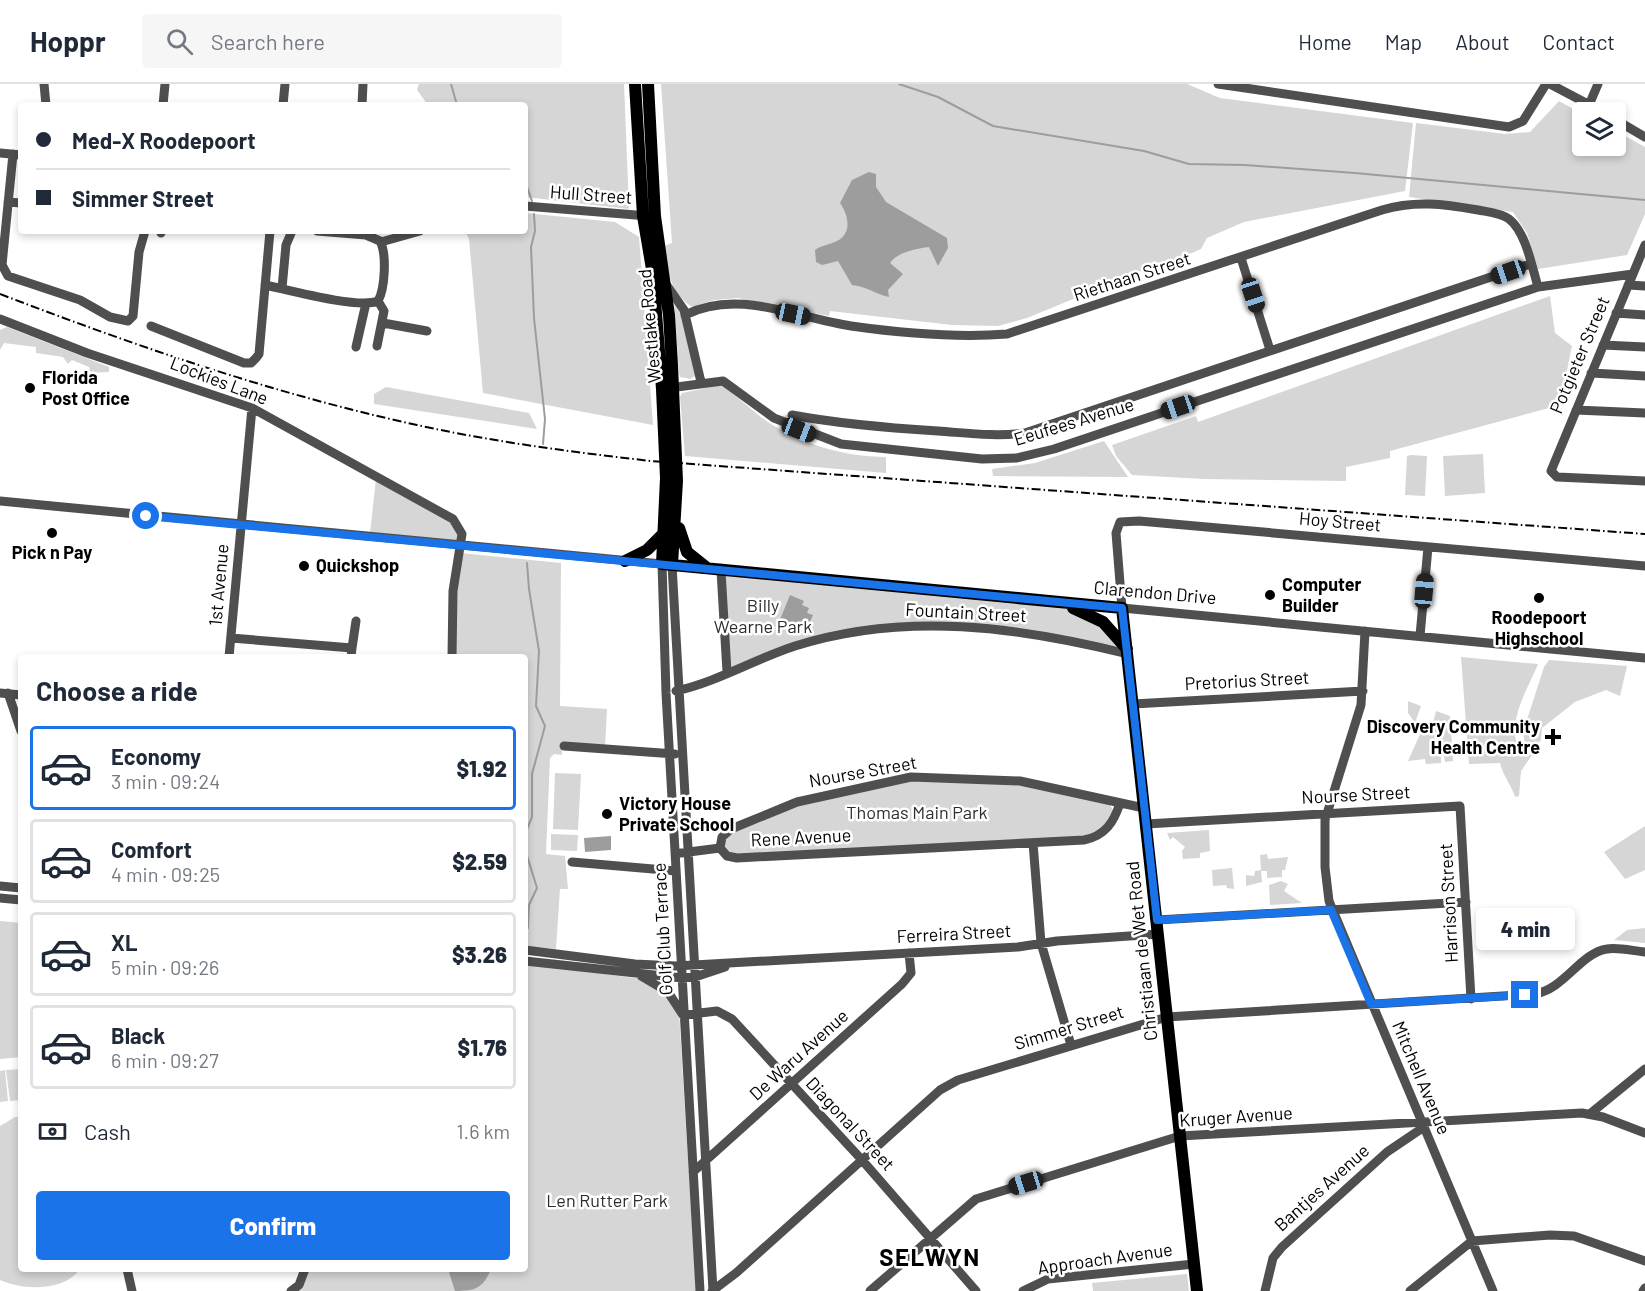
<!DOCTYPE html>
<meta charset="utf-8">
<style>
body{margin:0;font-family:Barlow,sans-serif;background:#f6f6f7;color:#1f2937;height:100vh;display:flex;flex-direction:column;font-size:22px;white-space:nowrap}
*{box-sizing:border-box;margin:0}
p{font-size:20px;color:#747a83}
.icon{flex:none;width:33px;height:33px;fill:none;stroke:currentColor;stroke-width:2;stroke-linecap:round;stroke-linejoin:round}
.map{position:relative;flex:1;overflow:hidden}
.drawer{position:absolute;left:18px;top:570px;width:510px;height:618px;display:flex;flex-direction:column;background:#fff;border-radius:6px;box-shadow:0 3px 9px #0003}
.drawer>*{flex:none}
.top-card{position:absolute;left:18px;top:18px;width:510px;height:132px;border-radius:6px;box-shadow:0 3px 9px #0003;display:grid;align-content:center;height:132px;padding:0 18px;background:#fff}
.controls{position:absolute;left:1572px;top:18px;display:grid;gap:12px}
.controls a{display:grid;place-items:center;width:54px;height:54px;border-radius:6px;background:#fff;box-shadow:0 3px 9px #0003;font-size:30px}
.end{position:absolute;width:27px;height:27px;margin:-14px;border:8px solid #1a73e8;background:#fff;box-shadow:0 0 0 3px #fff}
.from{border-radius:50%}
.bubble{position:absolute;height:42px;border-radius:6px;background:#fff;box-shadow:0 3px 9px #0003;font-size:20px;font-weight:800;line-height:42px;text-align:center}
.car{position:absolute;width:18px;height:36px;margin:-18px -9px;border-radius:8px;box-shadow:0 0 4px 2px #0007;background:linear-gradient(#222 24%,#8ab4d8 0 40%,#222 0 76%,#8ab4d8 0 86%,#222 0)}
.top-card b{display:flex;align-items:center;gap:21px;height:57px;font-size:22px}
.top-card b+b{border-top:2px solid #e0e1e3}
.top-card i{width:15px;height:15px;background:#1f2937}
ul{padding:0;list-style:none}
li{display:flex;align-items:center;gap:18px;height:84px;margin:0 12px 9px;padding:0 6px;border:3px solid #e0e1e3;border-radius:6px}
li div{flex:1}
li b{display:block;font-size:22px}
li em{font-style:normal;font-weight:800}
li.active{border-color:#1a73e8}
li>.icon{width:54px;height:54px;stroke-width:1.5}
h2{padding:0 18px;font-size:27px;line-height:72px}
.pay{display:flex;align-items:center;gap:15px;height:66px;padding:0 18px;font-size:22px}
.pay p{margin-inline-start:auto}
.action{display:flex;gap:12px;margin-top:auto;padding:12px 18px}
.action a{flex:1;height:69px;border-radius:6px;background:#1a73e8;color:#fff;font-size:24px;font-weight:800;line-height:69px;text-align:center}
header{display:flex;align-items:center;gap:36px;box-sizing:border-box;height:84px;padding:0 30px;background:#fff;border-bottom:2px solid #e0e1e3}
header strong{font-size:28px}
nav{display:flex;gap:33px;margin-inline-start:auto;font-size:21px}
.search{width:420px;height:54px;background:#f6f6f7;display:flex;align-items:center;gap:15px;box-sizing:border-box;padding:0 21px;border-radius:6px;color:#747a83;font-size:22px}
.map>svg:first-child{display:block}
.green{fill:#d6d6d6}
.water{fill:#9d9d9d}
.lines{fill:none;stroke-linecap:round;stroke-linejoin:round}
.stream{stroke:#9d9d9d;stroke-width:2}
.minor{stroke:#4f4f4f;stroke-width:9}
.major{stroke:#000;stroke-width:12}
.rail{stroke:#000;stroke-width:2;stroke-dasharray:9 3 1.5 3;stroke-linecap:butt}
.route{stroke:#1a73e8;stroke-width:8}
.poi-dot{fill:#000;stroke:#fff;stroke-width:2}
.labels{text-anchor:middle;stroke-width:5;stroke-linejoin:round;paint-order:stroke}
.street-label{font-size:18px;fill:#000;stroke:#fff}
.poi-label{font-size:18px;font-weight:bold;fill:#000;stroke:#fff;text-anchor:start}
.park-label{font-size:18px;fill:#2d2d2d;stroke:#fff}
.district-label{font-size:24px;font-weight:bold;letter-spacing:1.5px;fill:#000;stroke:#fff}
</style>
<header>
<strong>Hoppr</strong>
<div class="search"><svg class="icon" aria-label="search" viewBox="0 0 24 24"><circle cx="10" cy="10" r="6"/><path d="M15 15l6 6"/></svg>Search here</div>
<nav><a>Home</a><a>Map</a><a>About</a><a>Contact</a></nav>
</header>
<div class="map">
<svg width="1645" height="1207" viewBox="0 0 1645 1207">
<rect width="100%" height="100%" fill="#fff"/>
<path class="green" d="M419,0h205l5,125 -104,-12v-92h-97l-11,-15z
M661,0h526l33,14 193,25 -8,68 -161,31 -37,16 -6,11 -25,11h-8l-141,58 -29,8 -46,-1 -122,-14 -1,5 -91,-18 -24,2 -22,7c-21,-14 -26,-37 -28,-61l8,-3z
M1559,17l23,13v32h34v-15l29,16v67l-18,41 -89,14 -11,-36 -14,-21 -104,-15 7,-74 89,11 25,-2z
M525,129l90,9 24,15 14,188 -170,-32 -14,-154 -4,-8h60z
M1550,212l5,37 17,13 -12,59 -170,46v7l-44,9v14l-142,-2 -72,-4 -16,-19 -4,-11 84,-29 2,6z
M674,216l6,7 15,69 -5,3 -10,-2 -1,-4z
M7,243l102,40v5l-19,1 -1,-6 -17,-7 -4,4 -5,-7 -27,-4v-6l-32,-4 -4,7v-20z
M721,301c13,9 24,19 36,29 35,28 85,43 129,43v16l-201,-17 -5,-59 2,-4z
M386,303l143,26 8,16 -163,-25v-10z
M1104,357l24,36 -135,-1 -1,-7 43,-6z
M1483,370l2,39 -40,3 -2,-40z
M1411,371l16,1 -2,40 -20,-1 2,-39z
M376,395l67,36 15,13v13l-88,-8z
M461,469l100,10 -1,143 47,3 -2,38 -43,1v7l-8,-1 -4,4 -4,96 19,2 3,33h-8l-4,60 -31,-3v-289h-71l-1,-25z
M723,491l331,30 35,11 34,32 -117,-22 -124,-1 -153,44z
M1461,573l77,7c-11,27 -34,61 -17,89l11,2 -11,16 -2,25 -4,1c-4,-13 -12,-21 -15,-34l-31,1z
M1549,576l78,6 -7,30 -14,-6 -31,12 -33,26 -1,12 -8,8 -8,-5 -2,-11 21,-65z
M1408,617l13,5 -6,17 -7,-10z
M1436,627l14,5 3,45 -8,1 -1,-6h-3v7l-15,1 -1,-5 -17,2 13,-29 10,-1z
M555,689l26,1 -3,56 -25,-1z
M910,696l107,3 92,20 5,9 -5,11 -18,13 -353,20 -12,-4 -3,-11 3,-6 64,-29z
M1645,742v44l-20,9 -21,-27z
M1209,746l1,21 -10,2v5l-17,1 -1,-8 3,-4 -12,-10 -3,3 -3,-7z
M551,750l27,1 -1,16 -26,-1z
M1267,770l1,5 20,-2 -3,13h-3v7l-15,1v-7h-6l1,11 -16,4v-11l8,1 1,-5 6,-1 -1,-15z
M1232,784l2,21 -7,-1 -1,-3 -13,1 -1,-16z
M1281,797l7,3 -4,7 18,12 -32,2 -1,-20z
M0,837l21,2v134l-21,2z
M1645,844v15l-31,-3 13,-10z
M525,879l116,16 17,8 21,25 17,279h-400l11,-22h218z
M21,985v31l-11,1 -4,-31z
M5,986l3,31 -8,1v-31z
M15,1033h6v152h59c-15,22 -56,22 -80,11v-154z
M1187,1190l2,17h-96l-1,-8z"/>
<path class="water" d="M869,88l7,2v13l10,15 61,36 1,10 -10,18 -9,-19c-14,2 -31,5 -39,16l13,11 -15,16 1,7c-14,-3 -23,-11 -37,-12l-14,-24 -16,4 -6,-3 -1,-12c7,-5 14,-5 22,-9 16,-8 11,-27 3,-38l12,-23z
M790,511l14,6 -2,4 7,3 -2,5 6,2 -4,9 -7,-3 -3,5 -6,-3 -2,4 -12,-5z
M611,752v14l-26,2 -1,-14z
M448,1185h43c-8,19 -15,22 -36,22z"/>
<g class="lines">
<path class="stream" d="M451,0l6,21
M899,0l39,13 55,29 151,25 45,13 56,1 110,8 290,27
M525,97l7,20
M534,130l1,17 -4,16 3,71 11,101 -2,25
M525,750l7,-17v-43l13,-48 -9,-20 3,-55 -10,-62 -2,-26
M525,765l12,39 -8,17 -1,23
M525,886l2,-6"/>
<path class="minor" d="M44,0l2,21
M1218,0l291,43 14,-6 23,-37
M1550,0l53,28
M163,21l2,-21
M283,21l2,-21
M362,21l1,-21
M1589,21l9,-21
M1616,36l29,17
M0,69l21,2
M13,70l-11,111 6,11 72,24 30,17 18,4 5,-5 6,-64 6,-21
M8,118l13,1
M525,122l123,10
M161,149v-2
M381,158l39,-11
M1645,161l-94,226 6,6 88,4
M1241,174l29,92
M666,200l18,26 17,72
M265,201c24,5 92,24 113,16 7,-12 9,-47 2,-60l-14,-6 -49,-4
M1628,201l17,1
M282,204l4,-43 6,-14
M1616,229l29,2
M685,231c53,-27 112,3 166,11 50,7 106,12 156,8l375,-124c33,-10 62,-6 96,0 10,2 23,3 31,9 17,13 23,48 29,68
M0,235l87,34 165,55 201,111 9,15 -9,57 -1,66
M383,239l44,8
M151,242l93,37h7l5,-5
M1603,261l42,2
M377,262l7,-35 -6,-10
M356,263l10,-44
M256,274l3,-4 11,-123
M1591,289l54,3
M669,304l54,-7 51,37 67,26 141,15 35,-1 37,-9 484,-162 95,-13
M1576,326l69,3
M792,331c48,9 97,13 146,16 29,2 58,6 87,2l505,-169
M0,417l662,63 4,129 34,598
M672,481l41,726
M1645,482l-506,-45 -19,1 -4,11 6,75 523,50
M721,487l6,101
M1365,547l-4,74 -36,115v47l4,34 164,390
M1420,552l8,-89
M231,554l121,10 -1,9
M352,564l4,-27
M229,573l23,-249
M676,607c41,-9 79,-32 119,-45 110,-35 224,-19 333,8
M0,609l21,2
M8,609l13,38
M1133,620l230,-13
M564,662l111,8
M1146,740l314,-18 11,193
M1033,759l8,100 30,102
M720,764l7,8 10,2 347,-18c21,-4 30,-18 36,-37
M681,769l39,-5 2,-11 9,-8 66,-27 114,-25 109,4 124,27
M572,778l104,9
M0,802l21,2
M0,814l21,2
M1157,836l309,-18
M525,866l110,14 41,2 342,-19 39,-6 101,-7
M525,877l157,17 13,-1 30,-10
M641,892l27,16 15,23 34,-4 15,8 130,141 114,131
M1591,1029l54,-44
M693,1088l209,-188 9,-11 -2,-20
M127,1185l5,22
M291,1207l8,-6 6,-16
M712,1207l24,-18 204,-183 18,-10 209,-63 367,-23c30,-4 46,-41 73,-45 11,-2 26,2 38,3
M870,1207l106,-92 204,-63 402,-23 21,4 42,16
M1023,1207l25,-12 146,-15
M1265,1207l8,-33 9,-11 105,-95 37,-25
M1410,1207l62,-50 78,-6 24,1 71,25
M1643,1207l2,-3"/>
<path class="major" d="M635,0l8,132 10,59 9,114 4,89 -4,86 460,44 75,683
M648,0l7,132 14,99 3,50 5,116 -5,84
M679,444l8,24 20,16
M625,477l22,-11 16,-16
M1073,524l30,14 24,27"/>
<path class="rail" d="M0,210c136,52 274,100 417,131 77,17 155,27 234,36l994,73"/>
</g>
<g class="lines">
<path class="route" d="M146,432l976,92 35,312 174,-10 40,94 154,-9"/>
</g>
<g class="poi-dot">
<circle cx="30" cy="304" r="6"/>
<circle cx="52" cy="449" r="6"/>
<circle cx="304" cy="482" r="6"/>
<circle cx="1270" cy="511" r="6"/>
<circle cx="1539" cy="514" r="6"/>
<path d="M1550 644h6v6h6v6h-6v6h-6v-6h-6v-6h6z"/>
<circle cx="607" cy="730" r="6"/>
</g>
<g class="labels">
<g class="street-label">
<text transform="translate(591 111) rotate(4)" y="6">Hull Street</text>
<text transform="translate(1132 193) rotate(-18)" y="6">Riethaan Street</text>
<text transform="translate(650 242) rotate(-95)" y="6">Westlake Road</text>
<text transform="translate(1580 271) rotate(-67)" y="6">Potgieter Street</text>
<text transform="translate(219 297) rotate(21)" y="6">Lockies Lane</text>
<text transform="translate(1074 338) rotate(-17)" y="6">Eeufees Avenue</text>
<text transform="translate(1340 438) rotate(5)" y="6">Hoy Street</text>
<text transform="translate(219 501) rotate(-85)" y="6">1st Avenue</text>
<text transform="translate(1155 509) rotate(5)" y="6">Clarendon Drive</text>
<text transform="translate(966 529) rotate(3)" y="6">Fountain Street</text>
<text transform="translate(1247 597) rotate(-3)" y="6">Pretorius Street</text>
<text transform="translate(863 688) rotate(-10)" y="6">Nourse Street</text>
<text transform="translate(1356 711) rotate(-3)" y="6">Nourse Street</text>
<text transform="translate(801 754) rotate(-3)" y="6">Rene Avenue</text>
<text transform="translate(1449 819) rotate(-93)" y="6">Harrison Street</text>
<text transform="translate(663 845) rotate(-93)" y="6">Golf Club Terrace</text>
<text transform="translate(954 850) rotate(-3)" y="6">Ferreira Street</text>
<text transform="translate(1142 867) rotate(-96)" y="6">Christiaan de Wet Road</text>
<text transform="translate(1069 944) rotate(-17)" y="6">Simmer Street</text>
<text transform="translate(799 971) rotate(-42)" y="6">De Waru Avenue</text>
<text transform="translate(1421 994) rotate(67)" y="6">Mitchell Avenue</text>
<text transform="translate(1236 1033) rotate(-4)" y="6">Kruger Avenue</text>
<text transform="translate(850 1040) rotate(47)" y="6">Diagonal Street</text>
<text transform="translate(1322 1104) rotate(-42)" y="6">Bantjes Avenue</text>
<text transform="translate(1105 1175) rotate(-8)" y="6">Approach Avenue</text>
</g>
<g class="poi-label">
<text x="42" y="300">Florida<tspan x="42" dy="21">Post Office</tspan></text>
<text x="52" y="475" text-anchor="middle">Pick n Pay</text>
<text x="316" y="488">Quickshop</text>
<text x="1282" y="507">Computer<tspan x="1282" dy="21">Builder</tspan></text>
<text x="1539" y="540" text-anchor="middle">Roodepoort<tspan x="1539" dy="21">Highschool</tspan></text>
<text x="1540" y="649" text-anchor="end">Discovery Community<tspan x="1540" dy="21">Health Centre</tspan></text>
<text x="619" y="726">Victory House<tspan x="619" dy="21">Private School</tspan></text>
</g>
<g class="park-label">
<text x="763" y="528">Billy<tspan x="763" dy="21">Wearne Park</tspan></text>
<text x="917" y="735">Thomas Main Park</text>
<text x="607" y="1123">Len Rutter Park</text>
</g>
<g class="district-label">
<text x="930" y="1182">SELWYN</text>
</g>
</g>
</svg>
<div class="controls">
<a><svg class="icon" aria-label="layers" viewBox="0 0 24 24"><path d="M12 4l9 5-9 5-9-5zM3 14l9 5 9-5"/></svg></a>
</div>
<i class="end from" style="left:146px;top:432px"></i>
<i class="end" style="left:1525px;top:911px"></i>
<div class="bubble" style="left:1476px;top:824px;width:99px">4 min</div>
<i class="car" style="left:1508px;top:188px;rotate:251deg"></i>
<i class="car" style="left:1253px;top:211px;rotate:162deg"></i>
<i class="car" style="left:793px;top:230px;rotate:102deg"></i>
<i class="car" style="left:1178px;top:323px;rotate:251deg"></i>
<i class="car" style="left:799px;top:346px;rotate:111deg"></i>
<i class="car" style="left:1424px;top:507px;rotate:5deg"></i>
<i class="car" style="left:1026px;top:1099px;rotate:253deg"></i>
<div class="top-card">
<b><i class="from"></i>Med-X Roodepoort</b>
<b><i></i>Simmer Street</b>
</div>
<section class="drawer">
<h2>Choose a ride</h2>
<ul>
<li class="active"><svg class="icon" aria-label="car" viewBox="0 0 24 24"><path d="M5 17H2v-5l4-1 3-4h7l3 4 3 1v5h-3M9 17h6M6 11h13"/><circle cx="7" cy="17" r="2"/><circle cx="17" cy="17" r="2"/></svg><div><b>Economy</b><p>3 min · 09:24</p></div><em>$1.92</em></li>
<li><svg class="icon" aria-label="car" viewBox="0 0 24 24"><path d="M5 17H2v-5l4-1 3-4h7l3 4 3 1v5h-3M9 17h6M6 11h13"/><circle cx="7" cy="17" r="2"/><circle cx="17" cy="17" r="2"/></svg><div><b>Comfort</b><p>4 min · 09:25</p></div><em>$2.59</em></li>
<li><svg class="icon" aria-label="car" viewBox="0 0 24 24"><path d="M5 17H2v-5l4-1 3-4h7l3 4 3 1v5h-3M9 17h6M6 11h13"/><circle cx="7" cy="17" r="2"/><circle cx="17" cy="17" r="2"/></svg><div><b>XL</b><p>5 min · 09:26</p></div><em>$3.26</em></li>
<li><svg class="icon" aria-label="car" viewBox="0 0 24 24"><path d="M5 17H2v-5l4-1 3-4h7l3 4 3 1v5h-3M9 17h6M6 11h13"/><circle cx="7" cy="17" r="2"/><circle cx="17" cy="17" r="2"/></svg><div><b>Black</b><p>6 min · 09:27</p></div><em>$1.76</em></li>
</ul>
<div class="pay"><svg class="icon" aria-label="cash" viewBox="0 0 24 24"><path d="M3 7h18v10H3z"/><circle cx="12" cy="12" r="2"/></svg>Cash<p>1.6 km</p></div>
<div class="action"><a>Confirm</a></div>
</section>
</div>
